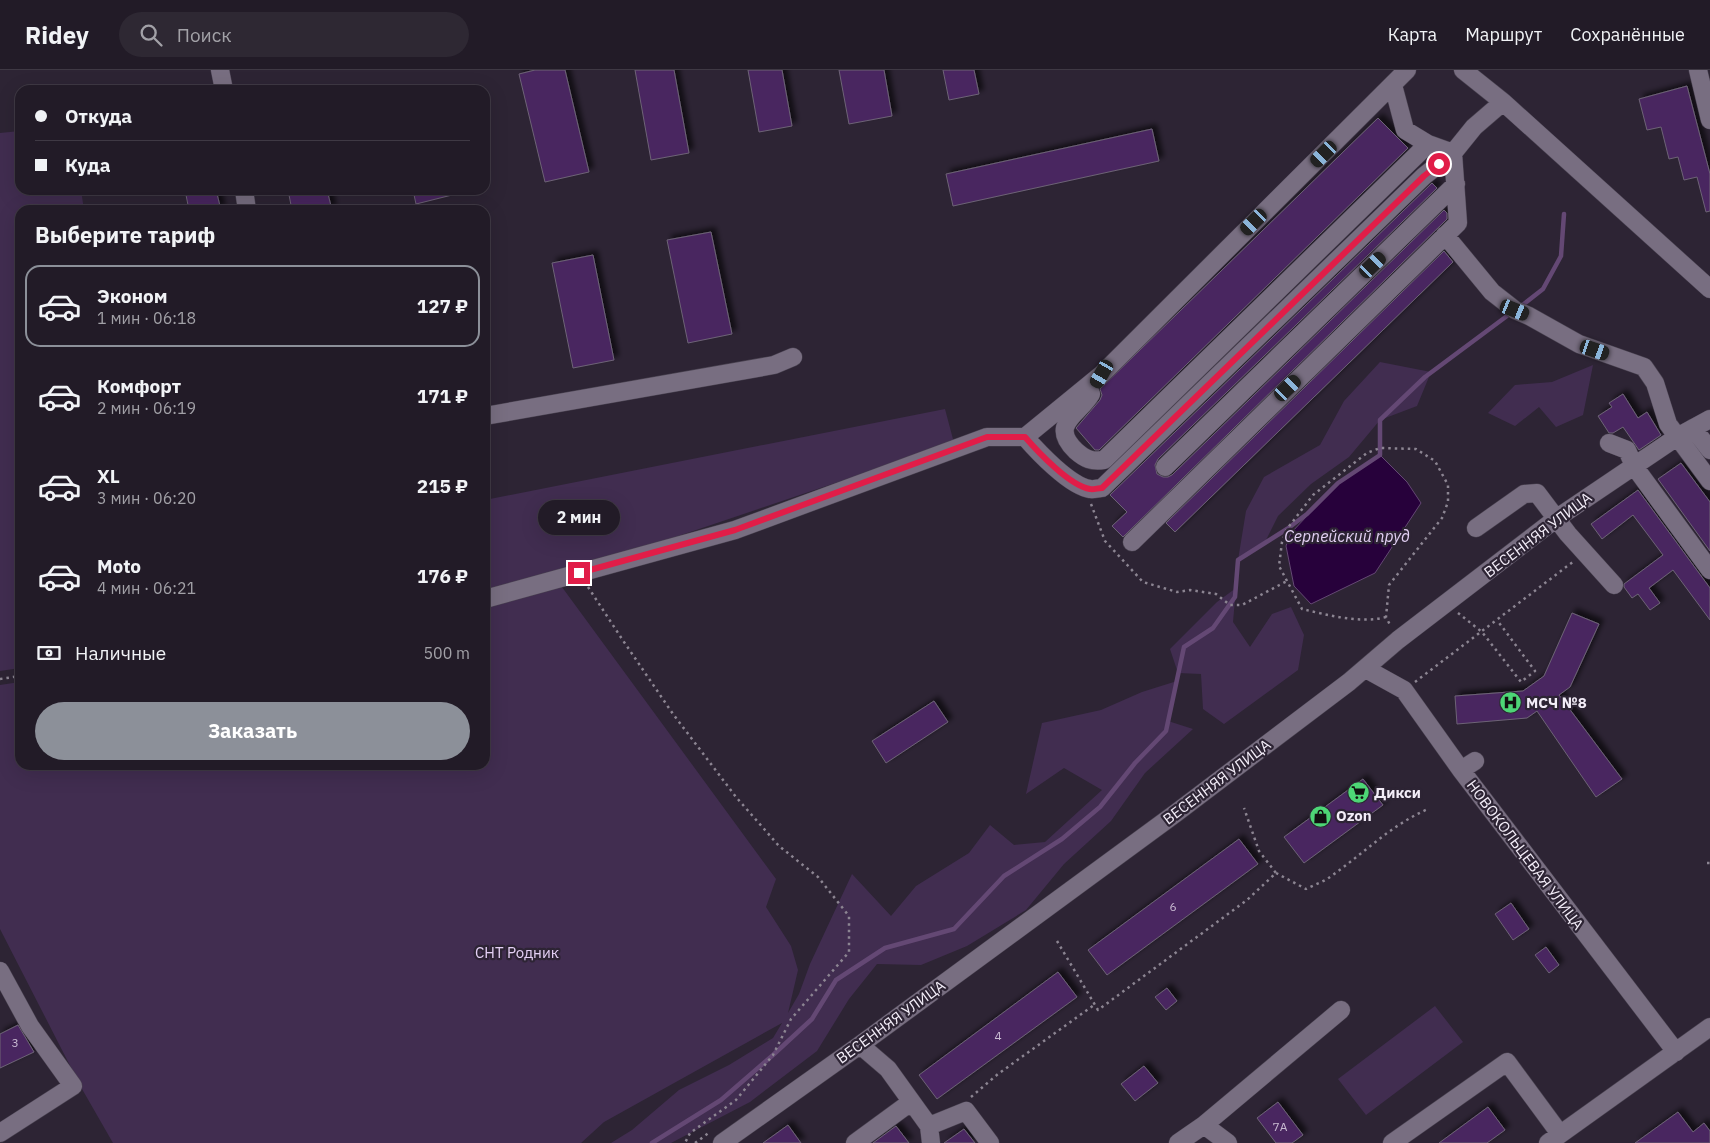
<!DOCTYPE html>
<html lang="ru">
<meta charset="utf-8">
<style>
body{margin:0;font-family:"IBM Plex Sans",sans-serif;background:#2e2833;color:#f1f3f6;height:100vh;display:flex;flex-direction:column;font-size:19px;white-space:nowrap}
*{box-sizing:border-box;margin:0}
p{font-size:16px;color:#a2a1a7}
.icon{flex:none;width:28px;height:28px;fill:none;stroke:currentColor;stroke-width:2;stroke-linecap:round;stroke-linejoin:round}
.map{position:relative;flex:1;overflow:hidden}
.sheet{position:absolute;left:15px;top:135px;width:475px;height:565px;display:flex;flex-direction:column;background:#221b27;border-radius:15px;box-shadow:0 5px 20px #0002,0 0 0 1px #3f3944}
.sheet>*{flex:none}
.banner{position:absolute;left:15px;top:15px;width:475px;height:110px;border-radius:15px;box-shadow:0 5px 20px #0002,0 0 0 1px #3f3944;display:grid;align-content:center;height:110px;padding:0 20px;background:#221b27}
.end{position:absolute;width:22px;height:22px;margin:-11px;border:6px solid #e11d48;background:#fff;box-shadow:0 0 0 2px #fff}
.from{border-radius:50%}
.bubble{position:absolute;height:35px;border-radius:18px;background:#221b27;box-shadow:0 5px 20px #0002,0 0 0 1px #3f3944;font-size:16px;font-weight:700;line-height:35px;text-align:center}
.car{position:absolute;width:15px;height:30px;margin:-15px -8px;border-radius:6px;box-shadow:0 0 4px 1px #0007;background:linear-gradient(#222 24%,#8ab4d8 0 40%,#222 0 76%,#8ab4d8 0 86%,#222 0)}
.banner b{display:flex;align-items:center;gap:18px;height:48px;font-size:19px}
.banner b+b{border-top:1px solid #3f3944}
.banner i{width:12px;height:12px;background:#f1f3f6}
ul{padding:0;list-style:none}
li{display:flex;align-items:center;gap:15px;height:82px;margin:0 10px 8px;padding:0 10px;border:2px solid transparent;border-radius:15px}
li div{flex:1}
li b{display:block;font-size:19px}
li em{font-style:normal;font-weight:700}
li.selected{border-color:#8c9099}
li>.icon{width:45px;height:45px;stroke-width:1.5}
h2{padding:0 20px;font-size:22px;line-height:60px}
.pay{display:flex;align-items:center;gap:12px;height:55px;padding:0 20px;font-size:19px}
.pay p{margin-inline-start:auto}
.cta{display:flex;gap:10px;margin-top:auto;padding:10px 20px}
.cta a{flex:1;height:58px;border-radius:30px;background:#8c9099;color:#fff;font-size:20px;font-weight:700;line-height:58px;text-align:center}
header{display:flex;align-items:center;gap:30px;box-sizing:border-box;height:70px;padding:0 25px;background:#221b27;border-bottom:1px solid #3f3944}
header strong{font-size:24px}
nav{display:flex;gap:28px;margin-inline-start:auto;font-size:18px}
.search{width:350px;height:45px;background:#2e2833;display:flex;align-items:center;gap:12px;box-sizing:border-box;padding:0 18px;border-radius:28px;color:#a2a1a7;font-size:19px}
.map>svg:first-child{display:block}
.green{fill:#412d50}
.water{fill:#27013b;stroke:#644874}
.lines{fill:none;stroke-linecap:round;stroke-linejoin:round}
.stream{stroke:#644874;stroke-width:4.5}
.building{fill:#4a2661;stroke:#6d6376;filter:url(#shadow)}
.minor-casing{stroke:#4a4351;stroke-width:19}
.path{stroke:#8c8592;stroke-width:2.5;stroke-dasharray:2.5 4;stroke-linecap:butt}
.minor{stroke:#786e81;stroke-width:18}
.route{stroke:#e11d48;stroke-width:6}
.labels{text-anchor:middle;stroke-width:4.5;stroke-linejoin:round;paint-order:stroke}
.number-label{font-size:12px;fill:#c9bbd2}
.street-label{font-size:15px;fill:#f3edf8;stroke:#2d2434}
.poi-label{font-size:15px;font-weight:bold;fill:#f3edf8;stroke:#2d2434;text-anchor:start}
.park-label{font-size:15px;fill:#e5d1f6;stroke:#2d2434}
.water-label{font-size:16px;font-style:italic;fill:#e3d0f4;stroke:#2d2434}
</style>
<header>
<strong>Ridey</strong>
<div class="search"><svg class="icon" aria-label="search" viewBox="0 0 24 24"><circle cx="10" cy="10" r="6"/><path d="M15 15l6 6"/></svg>Поиск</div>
<nav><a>Карта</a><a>Маршрут</a><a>Сохранённые</a></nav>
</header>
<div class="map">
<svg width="1710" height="1073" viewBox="0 0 1710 1073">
<defs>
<filter id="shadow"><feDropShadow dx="4.5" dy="-4.5" stdDeviation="2.5" flood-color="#0009"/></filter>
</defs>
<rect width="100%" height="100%" fill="#2d2434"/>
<path class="green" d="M20,61v59h61l3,20h-64v458l-20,3v-538z
M1380,292l51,10 -14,34 -37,14 -31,37 -38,27 -33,32 -14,28 -26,16 8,-49 18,-34 56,-32 24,-44z
M1593,295l-10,50 -27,12 -17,-20 -24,19 -27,-13 27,-28 37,-3z
M945,339l9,34 -326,110 -143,42v-95z
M559,513l217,296 -10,28 25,39 7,24 -10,43 11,-19 11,-30 42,-90 39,42 25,-30 53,-33 21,-28 24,20 31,-3 57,-52 -38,-22 -38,26 16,-71 59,-13 41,-18 35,-11 -9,40 25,8 -48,44 -34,48 -47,43 -38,46 -59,36 -46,19 -44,-1 -28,35 -32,52 -67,51 -79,41h-60l21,-13 47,-40 50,-25 44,-27 9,-15 -178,99 -23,21h-468l-31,-54 -82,-160v-244l20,-3v83h465v-157z
M1236,518l-3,34 17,25 22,-33 19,-7 13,28 -6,35 -74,54 -21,-15 -2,-35 -23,-1 -8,-24 47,-47z
M1435,936l28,36 -97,73 -28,-36z"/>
<path class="water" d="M1380,385l27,27 14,21 -46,70 -64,31 -17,-18 -8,-40 5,-13 47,-50z"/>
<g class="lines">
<path class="stream" d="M1520,237l23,-18 18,-33 3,-42
M652,1073l69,-43 52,-45 39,-36 24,-39 49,-32 69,-19 50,-53 58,-37 38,-32 35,-44 31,-32 18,-84 29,-19 22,-31 3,-37 49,-31 20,-15 31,-31 42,-28v-35l45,-43 86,-64"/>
</g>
<path class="building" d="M535,0h30l24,102 -44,10 -26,-108z
M635,0h39l15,83 -38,7z
M748,0h34l10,56 -33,6z
M839,0h45l8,46 -43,8z
M943,0h31l5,24 -30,6z
M1687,16l23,88v37l-4,1 -9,-35 -13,3 -6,-23 -9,2 -8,-32 -14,3 -8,-31z
M1378,48l30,30 -309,302h-4l-19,-22 24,-28 2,-5 -2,-6z
M1152,59l7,32 -206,45 -7,-32z
M1432,113l5,5 -279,271 -3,6 2,9 6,3h5l4,-2 272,-265 3,3v6l-324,318 -11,-11 15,-14 -17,-17z
M185,120h31l5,20h-32z
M288,120h39l5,20h-40z
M413,120h42l1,4 -40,10z
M711,162l21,102 -44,9 -21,-103z
M1444,181l9,11 -278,270 -9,-9z
M593,185l21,105 -41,8 -21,-105z
M1623,324l15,24 9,-6 14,23 -22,15 -16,-23 -10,6h-4l-11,-17 14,-9 -3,-4z
M1681,393l29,39v49l-52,-72z
M1638,420l72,98v32l-37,-50 -24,18 11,15 -10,7 -12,-16 -6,4 -8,-11v-3l39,-29 -30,-40 -31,24 -11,-15z
M1572,543l27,11 -29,63 -11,8 63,84 -26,18 -59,-86 -10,7 -70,6 -2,-28 68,-5 21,-15z
M934,631l14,21 -62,41 -14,-22z
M1363,709l20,26 -79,58 -20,-26z
M1239,769l19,25 -151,111 -19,-25z
M1511,833l18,26 -16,11 -18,-26z
M1546,877l13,18 -10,8 -14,-18z
M1058,902l19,25 -140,102 -18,-24z
M1167,918l10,13 -11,9 -11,-13z
M18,955l16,27 -34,16v-34z
M1144,996l14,17 -23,18 -14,-17z
M1278,1032l25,33 -11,8h-16l-19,-25z
M1488,1037l17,23 -18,13h-48z
M1678,1042l15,20 11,-9 6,8v12h-75z
M788,1055l13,18h-38z
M896,1056l13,17h-36z
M964,1059l11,14h-31z"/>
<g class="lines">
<defs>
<path id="minor" d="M220,0l4,20
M1463,0l40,32 207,187
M1698,0l12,50
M244,120l3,20
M1445,165l47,57 23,18 14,6 50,28 65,23 11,16 13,41 42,57
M1091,324c-12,21 -43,30 -15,57 9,8 16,11 28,9l324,-316
M485,346l289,-51 19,-8
M1693,358l17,22
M1025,367c13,15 45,49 65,52 3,1 8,-1 12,-1l322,-312 29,-23 21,-26 29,-25
M1609,373l18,7 7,16 76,104
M1165,397l291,-283
M1476,458l48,-34 13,-1 31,41 46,51
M1132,472l326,-319 -5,-70 -25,-9 -23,-14 -12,-45
M485,529l250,-69 252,-93h38l77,-63 305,-304
M1366,599l38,21 57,80 215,282
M1461,700l14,-9
M0,901l30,55 43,60 -73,47
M860,975l28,24 41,57 37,-15 24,32
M1204,1055l24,18
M929,1056l2,17
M722,1073l138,-98 316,-232 173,-131 49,-42 159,-122 120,-81 33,-18
M855,1073l56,-41
M1178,1073l26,-18 137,-115
M1392,1073l115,-81 53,72
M1548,1073l162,-116"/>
</defs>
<use href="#minor" class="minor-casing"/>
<path class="path" d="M1091,434l14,37 38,41 34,10 13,-2 26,4 14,11h12l45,-24
M588,517l34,52 51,75 63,83 43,49 39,31 31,39v36l-58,67 -18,36 -37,45 -46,33 -5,10
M1458,543l24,19 39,50 14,-11 -38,-51
M1386,547c-25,7 -59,-2 -84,-8l-23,-43 3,-24 5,-13 26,-34 54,-42 13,-5 36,1 19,12 13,24v17l-6,16 -53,67 -3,32 5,10
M0,609l20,-3
M1415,612l159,-121
M1707,793h3
M1276,803l30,16c8,-4 17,-7 24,-12 33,-23 61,-52 98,-68
M1057,871l41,69 149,-110 29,-27 -17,-22 -15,-43
M971,1027l27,-23 96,-69
M695,1073l15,-11"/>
<use href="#minor" class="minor"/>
</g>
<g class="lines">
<path class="route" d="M579,503l156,-43 252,-93h38c13,15 45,49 65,52 3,1 8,-1 12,-1l322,-312 15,-12"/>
</g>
<defs>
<symbol id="hospital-disc" viewBox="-11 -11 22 22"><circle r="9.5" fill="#4dd676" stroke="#2d2434"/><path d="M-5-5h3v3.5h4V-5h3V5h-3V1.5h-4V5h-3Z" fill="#111"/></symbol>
<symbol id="supermarket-disc" viewBox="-11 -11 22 22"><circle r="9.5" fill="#4dd676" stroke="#2d2434"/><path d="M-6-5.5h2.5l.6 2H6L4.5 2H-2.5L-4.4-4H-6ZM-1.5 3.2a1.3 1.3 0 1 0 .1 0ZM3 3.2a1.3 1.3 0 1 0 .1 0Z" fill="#111"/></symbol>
<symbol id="shop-disc" viewBox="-11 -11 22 22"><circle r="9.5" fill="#4dd676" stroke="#2d2434"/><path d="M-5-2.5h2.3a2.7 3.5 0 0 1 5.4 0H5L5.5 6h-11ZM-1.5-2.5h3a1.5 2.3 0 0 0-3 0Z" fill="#111"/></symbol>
</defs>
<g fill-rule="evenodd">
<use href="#hospital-disc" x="1498" y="620" width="25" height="25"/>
<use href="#supermarket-disc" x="1346" y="710" width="25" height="25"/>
<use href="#shop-disc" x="1308" y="734" width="25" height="25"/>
</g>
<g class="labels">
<g class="number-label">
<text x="1173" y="841">6</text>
<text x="998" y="970">4</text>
<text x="15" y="977">3</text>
<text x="1280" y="1061">7А</text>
</g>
<g class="street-label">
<text transform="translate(1538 465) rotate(-37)" y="5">ВЕСЕННЯЯ УЛИЦА</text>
<text transform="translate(1217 712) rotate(-37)" y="5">ВЕСЕННЯЯ УЛИЦА</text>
<text transform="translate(1525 785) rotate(53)" y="5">НОВОКОЛЬЦЕВАЯ УЛИЦА</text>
<text transform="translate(891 952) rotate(-36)" y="5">ВЕСЕННЯЯ УЛИЦА</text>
</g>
<g class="poi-label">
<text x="1526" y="638">МСЧ №8</text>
<text x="1374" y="728">Дикси</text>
<text x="1336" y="751">Ozon</text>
</g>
<g class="park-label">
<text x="517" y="888">СНТ Родник</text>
</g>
<g class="water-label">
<text x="1347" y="472">Серпейский пруд</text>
</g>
</g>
</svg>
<i class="end from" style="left:1439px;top:94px"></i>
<i class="end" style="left:579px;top:503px"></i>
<div class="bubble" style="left:538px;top:430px;width:82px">2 мин</div>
<i class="car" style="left:1324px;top:84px;rotate:225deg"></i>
<i class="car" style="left:1254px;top:152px;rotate:225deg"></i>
<i class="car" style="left:1373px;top:195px;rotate:46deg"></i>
<i class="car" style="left:1515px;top:240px;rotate:112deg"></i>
<i class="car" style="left:1595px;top:280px;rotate:109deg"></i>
<i class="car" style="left:1102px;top:304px;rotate:210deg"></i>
<i class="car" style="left:1288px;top:318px;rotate:46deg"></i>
<div class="banner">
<b><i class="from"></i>Откуда</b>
<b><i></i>Куда</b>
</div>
<section class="sheet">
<h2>Выберите тариф</h2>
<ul>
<li class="selected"><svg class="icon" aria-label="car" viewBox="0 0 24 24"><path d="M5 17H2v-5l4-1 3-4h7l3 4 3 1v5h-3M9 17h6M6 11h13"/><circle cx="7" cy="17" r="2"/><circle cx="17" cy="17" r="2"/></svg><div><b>Эконом</b><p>1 мин · 06:18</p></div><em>127 ₽</em></li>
<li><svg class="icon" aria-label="car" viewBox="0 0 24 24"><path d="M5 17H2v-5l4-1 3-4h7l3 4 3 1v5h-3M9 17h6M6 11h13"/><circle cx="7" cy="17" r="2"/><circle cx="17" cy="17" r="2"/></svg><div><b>Комфорт</b><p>2 мин · 06:19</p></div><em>171 ₽</em></li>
<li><svg class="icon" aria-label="car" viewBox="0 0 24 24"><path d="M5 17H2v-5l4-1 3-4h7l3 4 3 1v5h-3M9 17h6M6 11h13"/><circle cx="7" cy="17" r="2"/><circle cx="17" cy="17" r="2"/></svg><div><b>XL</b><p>3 мин · 06:20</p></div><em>215 ₽</em></li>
<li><svg class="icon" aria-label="car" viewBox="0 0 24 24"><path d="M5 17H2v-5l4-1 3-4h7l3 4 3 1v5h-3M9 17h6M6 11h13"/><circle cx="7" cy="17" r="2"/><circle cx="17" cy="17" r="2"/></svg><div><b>Moto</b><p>4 мин · 06:21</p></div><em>176 ₽</em></li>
</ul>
<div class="pay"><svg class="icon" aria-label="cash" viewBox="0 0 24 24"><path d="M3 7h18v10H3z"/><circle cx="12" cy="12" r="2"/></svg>Наличные<p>500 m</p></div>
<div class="cta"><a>Заказать</a></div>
</section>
</div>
